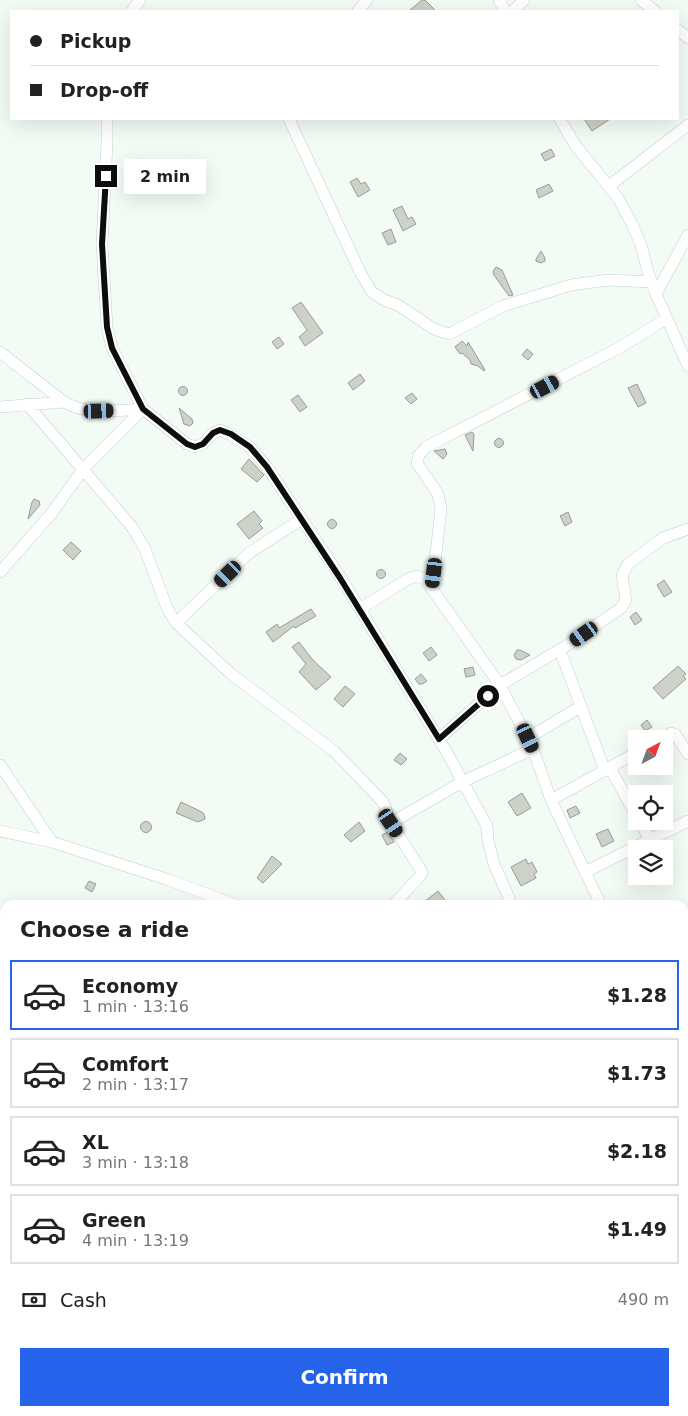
<!DOCTYPE html>
<meta charset="utf-8">
<style>
body{margin:0;font-family:"DejaVu Sans",sans-serif;background:#f2f2f2;color:#222;height:100vh;display:flex;flex-direction:column;font-size:19px;white-space:nowrap}
*{box-sizing:border-box;margin:0}
p{font-size:16px;color:#767676}
.icon{flex:none;width:28px;height:28px;fill:none;stroke:currentColor;stroke-width:2;stroke-linecap:round;stroke-linejoin:round}
.map{position:relative;flex:1;overflow:hidden}
.drawer{position:absolute;left:0px;top:900px;width:689px;height:516px;display:flex;flex-direction:column;background:#fff;border-radius:15px 15px 0 0;box-shadow:0 5px 20px #0002}
.drawer>*{flex:none}
.guide{position:absolute;left:10px;top:10px;width:669px;height:110px;border-radius:0px;box-shadow:0 5px 20px #0002;display:grid;align-content:center;height:110px;padding:0 20px;background:#fff}
.needle{width:32px;rotate:41deg}
.fabs{position:absolute;left:628px;top:730px;display:grid;gap:10px}
.fabs a{display:grid;place-items:center;width:45px;height:45px;border-radius:0px;background:#fff;box-shadow:0 5px 20px #0002;font-size:25px}
.end{position:absolute;width:22px;height:22px;margin:-11px;border:6px solid #0b0e0c;background:#fff;box-shadow:0 0 0 2px #fff}
.from{border-radius:50%}
.bubble{position:absolute;height:35px;border-radius:0px;background:#fff;box-shadow:0 5px 20px #0002;font-size:16px;font-weight:700;line-height:35px;text-align:center}
.car{position:absolute;width:15px;height:30px;margin:-15px -8px;border-radius:6px;box-shadow:0 0 4px 1px #0007;background:linear-gradient(#222 24%,#8ab4d8 0 40%,#222 0 76%,#8ab4d8 0 86%,#222 0)}
.guide b{display:flex;align-items:center;gap:18px;height:48px;font-size:19px}
.guide b+b{border-top:1px solid #e0e0e0}
.guide i{width:12px;height:12px;background:#222}
ul{padding:0;list-style:none}
li{display:flex;align-items:center;gap:15px;height:70px;margin:0 10px 8px;padding:0 10px;border:2px solid #e0e0e0;border-radius:0px}
li div{flex:1}
li b{display:block;font-size:19px}
li em{font-style:normal;font-weight:700}
li.active{border-color:#2563eb}
li>.icon{width:45px;height:45px;stroke-width:1.5}
h2{padding:0 20px;font-size:22px;line-height:60px}
.pay{display:flex;align-items:center;gap:12px;height:55px;padding:0 20px;font-size:19px}
.pay p{margin-inline-start:auto}
.primary-button{display:flex;gap:10px;margin-top:auto;padding:10px 20px}
.primary-button a{flex:1;height:58px;border-radius:0px;background:#2563eb;color:#fff;font-size:20px;font-weight:700;line-height:58px;text-align:center}
.map>svg:first-child{display:block}
.building{fill:#cdd1c8;stroke:#989d94}
.lines{fill:none;stroke-linecap:round;stroke-linejoin:round}
.street-casing{stroke:#c4cec8;stroke-width:12}
.path{stroke:#858c87;stroke-width:2;stroke-dasharray:1 4;stroke-linecap:butt}
.street{stroke:#fff;stroke-width:11}
.route{stroke:#0b0e0c;stroke-width:6}
</style>
<div class="map">
<svg width="688" height="1416" viewBox="0 0 688 1416">
<rect width="100%" height="100%" fill="#f2fcf5"/>
<path class="building" d="M422,0h3l11,11h-27z
M584,119h26l-18,12z
M551,149l4,7 -10,5 -4,-7z
M357,178l4,6 4,-2 5,8 -12,7 -8,-15z
M549,184l4,7 -14,7 -3,-8z
M402,206l6,13 4,-2 4,7 -13,7 -10,-21z
M391,229l5,13 -8,3 -6,-12z
M541,251l4,7v3l-4,2 -5,-2v-2z
M496,267l6,3 11,25 -4,1 -15,-21 -1,-4z
M301,302l22,31 -18,13 -6,-9 8,-7 -15,-22z
M279,337l5,7 -7,5 -5,-7z
M462,341l5,5 1,-4 17,28 -1,1 -6,-5 -7,-2 -1,-4 -8,-7 -2,1 -5,-7z
M527,349l6,5 -5,6 -6,-5z
M360,374l5,7 -12,9 -5,-7z
M637,384l9,19 -8,4 -10,-19z
M178.5 391a4.5 4.5 0 1 1 9 0a4.5 4.5 0 1 1-9 0Z
M412,393l5,6 -6,5 -6,-6z
M298,395l9,12 -7,5 -9,-12z
M179,408l13,11 1,4 -3,3 -6,-2z
M472,432l2,2 -1,17 -8,-16z
M494.5 443a4.5 4.5 0 1 1 9 0a4.5 4.5 0 1 1-9 0Z
M445,449l2,5 -4,5 -9,-8z
M249,459l15,16 -7,7 -16,-13z
M34,499l5,2 1,4 -12,14 4,-17z
M254,511l8,10 -3,3 4,4 -14,11 -12,-15z
M568,512l4,10 -7,4 -5,-10z
M327.5 524a4.5 4.5 0 1 1 9 0a4.5 4.5 0 1 1-9 0Z
M71,542l10,9 -8,9 -10,-10z
M376.5 574a4.5 4.5 0 1 1 9 0a4.5 4.5 0 1 1-9 0Z
M664,580l8,12 -8,5 -7,-12z
M311,609l5,7 -21,12 -1,-2 -21,16 -7,-10 11,-8 2,4z
M636,612l6,8 -7,5 -5,-8z
M299,642l13,17 19,18 -15,13 -17,-18 7,-8 -14,-17z
M431,647l6,8 -8,6 -6,-8z
M517,650h3l10,5 -9,5 -5,-1 -2,-4z
M678,666l8,8 -3,2 3,3 -23,20 -10,-11z
M473,667l2,8 -9,2 -2,-8z
M421,674l6,7 -5,3h-3l-4,-5z
M345,686l10,8 -12,13 -9,-8z
M647,720l5,7 -7,4 -4,-6z
M400,753l7,6 -6,6 -7,-5z
M522,793l9,15 -14,8 -9,-14z
M181,802l21,10 2,2 1,5 -7,3 -22,-9z
M576,806l4,7 -10,5 -3,-8z
M140.5 827a5.5 5.5 0 1 1 11 0a5.5 5.5 0 1 1-11 0Z
M359,822l6,9 -14,11 -7,-7z
M608,829l6,12 -12,6 -6,-13z
M388,832l6,10 -7,3 -5,-10z
M272,856l10,8 -19,19 -6,-5z
M526,859l2,5 4,-2 5,10 -3,2 2,4 -15,8 -10,-19z
M89,881l7,3 -4,8 -7,-4z
M438,891l11,14h-29z"/>
<g class="lines">
<defs>
<path id="street" d="M499,0l6,11
M641,0l14,11
M132,11l8,-11
M358,11l9,-11
M513,11l11,-11
M678,30l10,8
M107,119v23l-5,102 5,83 5,21 31,61 44,35 8,3 8,-3 10,-11 7,-3 11,5 19,12 17,20 74,111 105,173 41,75 1,14 6,24 18,41
M289,119l72,155 11,18 12,8 14,5 36,24 15,5 54,-28 68,-21 37,-5 44,2
M560,119l15,26 43,53 14,26 9,21 7,27 8,22 32,72
M609,186l79,-61
M656,294l32,-59
M0,352l64,50c24,14 53,8 79,7
M27,404l105,123 13,22 22,59 9,15 54,50 104,78 49,51 8,21 31,49 -2,4 -27,29
M0,407l64,-5
M0,572l51,-58 33,-46 59,-59
M432,589l9,-80 -3,-15 -21,-31 2,-8 7,-8 193,-99 47,-29
M360,609l48,-30 9,-3 8,3 75,106 33,64 18,51 50,105
M176,623l73,-70 53,-34
M560,650l45,121
M528,738l52,-31
M439,739l61,-54 66,-39 55,-38 5,-8 -4,-24 6,-12 35,-26 25,-9
M662,739l9,-6 4,1 13,20
M0,765l52,77
M610,768l26,47
M551,800l85,-47
M640,821l10,19
M391,823l71,-41 71,-33
M0,831l52,11 117,38 67,25
M585,872l103,-51
M684,982l4,-1
M0,995l5,3
M684,1067l4,7
M684,1247l4,-2
M684,1391l4,-2
M241,1411l3,5
M452,1411l4,5
M670,1411l3,5
M147,1416l4,-5"/>
</defs>
<use href="#street" class="street-casing"/>
<path class="path" d="M0,1285l5,5
M118,1411l4,5
M495,1411v5
M626,1411v5
M30,1416v-5
M498,1416l7,-5"/>
<use href="#street" class="street"/>
</g>
<g class="lines">
<path class="route" d="M106,176l-4,68 5,83 5,21 31,61 44,35 8,3 8,-3 10,-11 7,-3 11,4 19,13 17,20 73,111 99,161 49,-43"/>
</g>
</svg>
<div class="fabs">
<a><svg class="needle" viewBox="-14 -14 28 28"><path d="M0-13l5 13h-10z" fill="#e53935"/><path d="M0 13l5-13h-10z" fill="#767676"/></svg></a>
<a><svg class="icon" aria-label="locate" viewBox="0 0 24 24"><circle cx="12" cy="12" r="6"/><path d="M12 2v4M12 18v4M2 12h4M18 12h4"/></svg></a>
<a><svg class="icon" aria-label="layers" viewBox="0 0 24 24"><path d="M12 4l9 5-9 5-9-5zM3 14l9 5 9-5"/></svg></a>
</div>
<i class="end from" style="left:488px;top:696px"></i>
<i class="end" style="left:106px;top:176px"></i>
<div class="bubble" style="left:124px;top:159px;width:82px">2 min</div>
<i class="car" style="left:545px;top:387px;rotate:62deg"></i>
<i class="car" style="left:99px;top:411px;rotate:88deg"></i>
<i class="car" style="left:434px;top:573px;rotate:187deg"></i>
<i class="car" style="left:228px;top:574px;rotate:226deg"></i>
<i class="car" style="left:584px;top:634px;rotate:235deg"></i>
<i class="car" style="left:528px;top:738px;rotate:155deg"></i>
<i class="car" style="left:391px;top:823px;rotate:146deg"></i>
<div class="guide">
<b><i class="from"></i>Pickup</b>
<b><i></i>Drop-off</b>
</div>
<section class="drawer">
<h2>Choose a ride</h2>
<ul>
<li class="active"><svg class="icon" aria-label="car" viewBox="0 0 24 24"><path d="M5 17H2v-5l4-1 3-4h7l3 4 3 1v5h-3M9 17h6M6 11h13"/><circle cx="7" cy="17" r="2"/><circle cx="17" cy="17" r="2"/></svg><div><b>Economy</b><p>1 min · 13:16</p></div><em>$1.28</em></li>
<li><svg class="icon" aria-label="car" viewBox="0 0 24 24"><path d="M5 17H2v-5l4-1 3-4h7l3 4 3 1v5h-3M9 17h6M6 11h13"/><circle cx="7" cy="17" r="2"/><circle cx="17" cy="17" r="2"/></svg><div><b>Comfort</b><p>2 min · 13:17</p></div><em>$1.73</em></li>
<li><svg class="icon" aria-label="car" viewBox="0 0 24 24"><path d="M5 17H2v-5l4-1 3-4h7l3 4 3 1v5h-3M9 17h6M6 11h13"/><circle cx="7" cy="17" r="2"/><circle cx="17" cy="17" r="2"/></svg><div><b>XL</b><p>3 min · 13:18</p></div><em>$2.18</em></li>
<li><svg class="icon" aria-label="car" viewBox="0 0 24 24"><path d="M5 17H2v-5l4-1 3-4h7l3 4 3 1v5h-3M9 17h6M6 11h13"/><circle cx="7" cy="17" r="2"/><circle cx="17" cy="17" r="2"/></svg><div><b>Green</b><p>4 min · 13:19</p></div><em>$1.49</em></li>
</ul>
<div class="pay"><svg class="icon" aria-label="cash" viewBox="0 0 24 24"><path d="M3 7h18v10H3z"/><circle cx="12" cy="12" r="2"/></svg>Cash<p>490 m</p></div>
<div class="primary-button"><a>Confirm</a></div>
</section>
</div>
